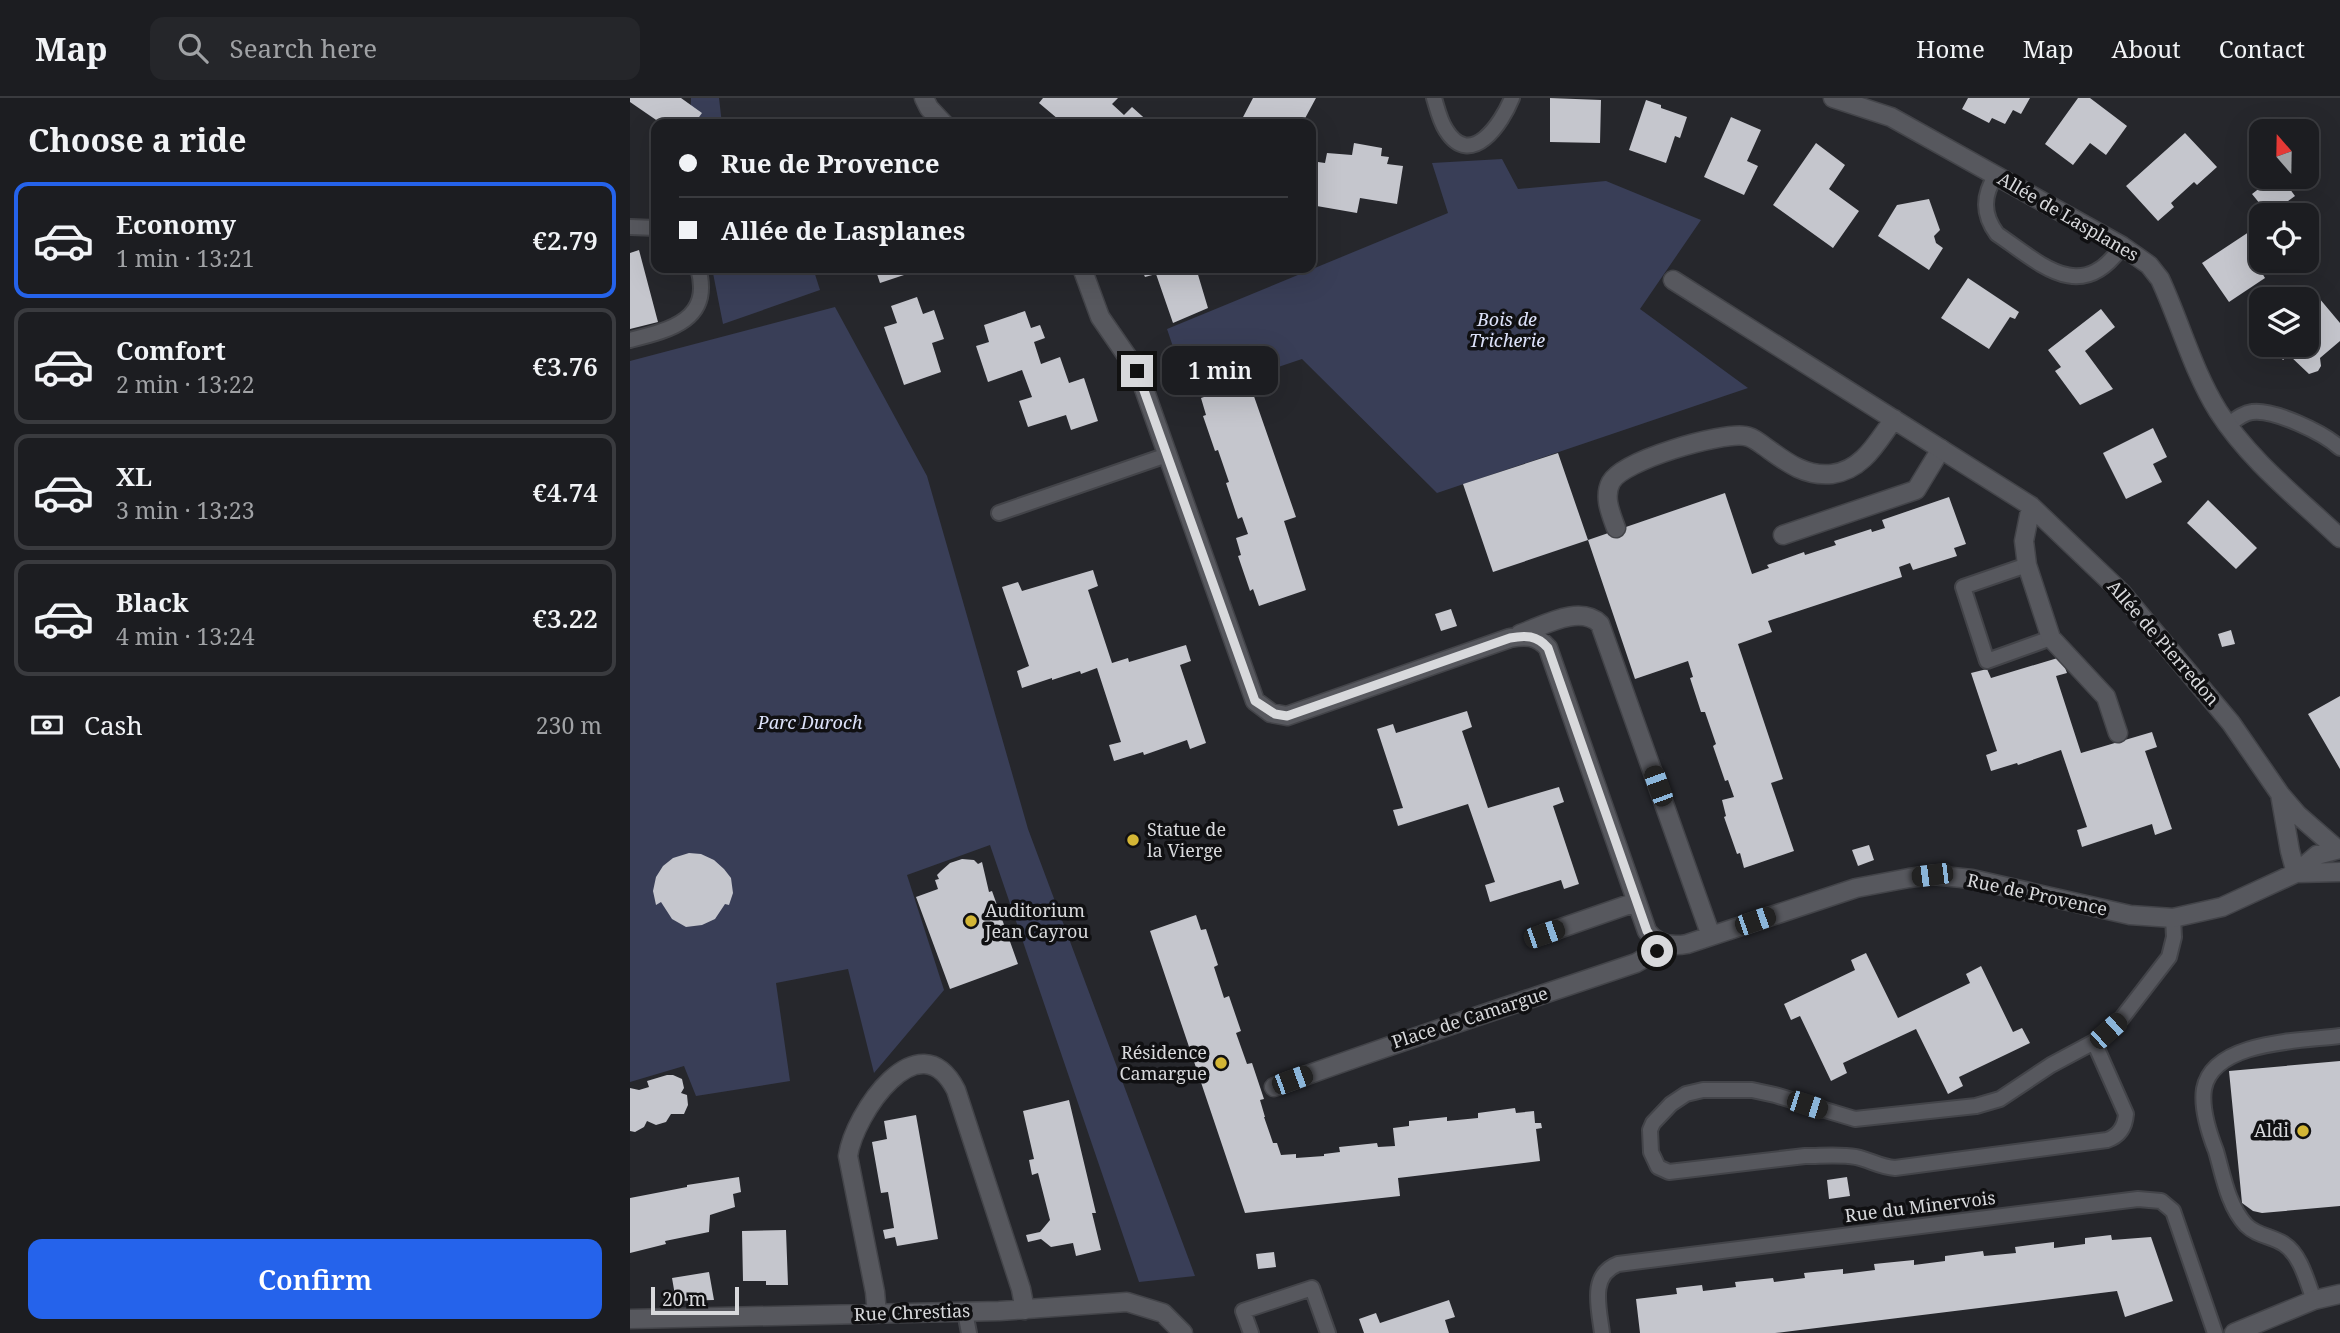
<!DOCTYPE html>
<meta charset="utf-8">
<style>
body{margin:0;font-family:"Noto Serif",serif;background:#25262a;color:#f1f3f6;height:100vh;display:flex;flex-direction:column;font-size:26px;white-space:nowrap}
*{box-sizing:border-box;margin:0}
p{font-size:23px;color:#a0a2a5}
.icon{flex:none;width:38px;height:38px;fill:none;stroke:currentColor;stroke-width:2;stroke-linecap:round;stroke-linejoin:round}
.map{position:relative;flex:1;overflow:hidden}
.panel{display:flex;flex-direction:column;background:#1c1d21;width:630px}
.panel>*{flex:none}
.banner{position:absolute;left:21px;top:21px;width:665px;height:154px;border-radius:14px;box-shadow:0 7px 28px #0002,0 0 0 2px #3a3b3f;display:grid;align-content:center;height:154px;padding:0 28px;background:#1c1d21}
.needle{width:46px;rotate:340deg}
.fabs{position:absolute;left:1619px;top:21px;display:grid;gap:14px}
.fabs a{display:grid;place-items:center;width:70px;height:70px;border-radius:14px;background:#1c1d21;box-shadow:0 7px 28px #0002,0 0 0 2px #3a3b3f;font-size:35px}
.scale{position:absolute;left:21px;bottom:18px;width:88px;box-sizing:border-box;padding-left:7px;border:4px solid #d8d9dc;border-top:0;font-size:19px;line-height:24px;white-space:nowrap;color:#d8d9dc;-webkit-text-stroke:5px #101012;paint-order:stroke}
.end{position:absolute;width:32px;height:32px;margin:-16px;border:9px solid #d8d9dc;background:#111;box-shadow:0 0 0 4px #111}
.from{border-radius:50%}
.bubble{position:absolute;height:49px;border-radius:14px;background:#1c1d21;box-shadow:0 7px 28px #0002,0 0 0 2px #3a3b3f;font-size:23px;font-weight:600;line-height:49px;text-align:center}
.car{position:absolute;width:21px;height:42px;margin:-21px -10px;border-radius:9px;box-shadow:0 0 5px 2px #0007;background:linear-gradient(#222 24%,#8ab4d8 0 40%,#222 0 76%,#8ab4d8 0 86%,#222 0)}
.banner b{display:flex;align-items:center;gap:24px;height:66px;font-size:26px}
.banner b+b{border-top:2px solid #3a3b3f}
.banner i{width:18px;height:18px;background:#f1f3f6}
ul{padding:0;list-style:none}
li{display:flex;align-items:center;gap:21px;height:116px;margin:0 14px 10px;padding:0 14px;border:4px solid #3a3b3f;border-radius:14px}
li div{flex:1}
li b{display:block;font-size:26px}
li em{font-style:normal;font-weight:600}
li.active{border-color:#2563eb}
li>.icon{width:63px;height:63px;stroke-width:1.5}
h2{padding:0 28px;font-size:32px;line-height:84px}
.pay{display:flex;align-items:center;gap:18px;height:77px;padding:0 28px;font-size:26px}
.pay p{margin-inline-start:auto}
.action{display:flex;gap:14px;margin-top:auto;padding:14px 28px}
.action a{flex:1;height:80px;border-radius:14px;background:#2563eb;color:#fff;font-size:28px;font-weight:600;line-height:80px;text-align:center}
header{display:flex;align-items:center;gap:42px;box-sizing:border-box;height:98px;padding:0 35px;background:#1c1d21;border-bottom:2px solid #3a3b3f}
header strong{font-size:33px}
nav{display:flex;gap:38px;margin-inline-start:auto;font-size:24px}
.search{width:490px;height:63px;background:#25262a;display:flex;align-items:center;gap:18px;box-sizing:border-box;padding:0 24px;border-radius:14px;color:#a0a2a5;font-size:26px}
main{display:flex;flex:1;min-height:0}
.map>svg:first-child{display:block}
.green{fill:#393e57}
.building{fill:#c5c6cd}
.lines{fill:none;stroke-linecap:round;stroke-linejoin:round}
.service-casing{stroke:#434449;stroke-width:18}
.pedestrian-casing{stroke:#434449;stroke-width:21}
.minor-casing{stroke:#434449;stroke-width:21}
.tertiary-casing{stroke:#434449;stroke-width:21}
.service{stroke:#57585e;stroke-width:14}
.pedestrian{stroke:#57585e;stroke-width:18}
.minor{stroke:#57585e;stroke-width:18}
.tertiary{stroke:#57585e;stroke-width:18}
.route{stroke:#d8d9dc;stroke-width:9}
.poi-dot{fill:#d4b635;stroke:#101012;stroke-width:2.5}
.labels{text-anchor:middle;stroke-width:7;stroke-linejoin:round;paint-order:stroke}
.street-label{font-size:18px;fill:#d8d9dc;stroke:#101012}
.park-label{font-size:18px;font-style:italic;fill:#dde2fa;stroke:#101012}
.poi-label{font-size:18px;fill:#d8d9dc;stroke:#101012;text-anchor:start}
</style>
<header>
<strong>Map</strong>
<div class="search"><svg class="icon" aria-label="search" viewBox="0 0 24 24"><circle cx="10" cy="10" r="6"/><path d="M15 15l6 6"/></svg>Search here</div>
<nav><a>Home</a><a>Map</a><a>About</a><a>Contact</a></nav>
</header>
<main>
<section class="panel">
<h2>Choose a ride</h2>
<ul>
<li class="active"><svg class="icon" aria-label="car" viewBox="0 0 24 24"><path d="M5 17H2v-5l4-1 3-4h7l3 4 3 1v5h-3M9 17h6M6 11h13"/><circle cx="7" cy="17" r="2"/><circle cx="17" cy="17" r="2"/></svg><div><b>Economy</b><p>1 min · 13:21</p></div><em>€2.79</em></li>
<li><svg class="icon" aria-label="car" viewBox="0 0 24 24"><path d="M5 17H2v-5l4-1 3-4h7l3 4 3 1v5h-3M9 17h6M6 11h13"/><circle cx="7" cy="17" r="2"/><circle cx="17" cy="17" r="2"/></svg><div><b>Comfort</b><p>2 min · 13:22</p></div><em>€3.76</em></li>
<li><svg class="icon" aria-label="car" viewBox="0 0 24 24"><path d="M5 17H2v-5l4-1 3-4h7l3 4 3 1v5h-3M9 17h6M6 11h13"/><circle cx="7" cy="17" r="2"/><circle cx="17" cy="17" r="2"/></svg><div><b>XL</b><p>3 min · 13:23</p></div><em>€4.74</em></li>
<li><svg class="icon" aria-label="car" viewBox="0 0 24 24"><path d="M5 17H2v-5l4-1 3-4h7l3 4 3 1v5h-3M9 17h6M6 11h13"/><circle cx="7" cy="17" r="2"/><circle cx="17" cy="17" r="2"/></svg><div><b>Black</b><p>4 min · 13:24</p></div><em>€3.22</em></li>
</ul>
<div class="pay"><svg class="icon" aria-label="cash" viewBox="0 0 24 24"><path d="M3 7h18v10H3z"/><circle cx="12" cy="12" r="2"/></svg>Cash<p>230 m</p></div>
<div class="action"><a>Confirm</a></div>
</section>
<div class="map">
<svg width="1710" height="1235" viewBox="0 0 1710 1235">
<rect width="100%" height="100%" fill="#26272c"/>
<path class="green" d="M61,0h28l3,26h-32z
M872,61l16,30 88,-8 95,39 -61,89 108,79 -311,105 -135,-134 -112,38 -23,-68 281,-116 -16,-50z
M82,170h101l7,22 -97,34z
M205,209l92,169 101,353 167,447 -56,6 -149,-437 -83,30 37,115 -70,83 -26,-104 -72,14 14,98 -94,15 -12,-30 -54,16v-721z"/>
<path class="building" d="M0,0h51l21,15 -8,11h-32l-32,-22z
M413,0h75l-6,6 12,11 8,-8 19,17h-98l5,-5 -19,-16z
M623,0h63l-14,26h-50l-10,-5z
M920,0l51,2 -1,43 -50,-1z
M1338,0h62l-9,16 -8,-4 -8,14 -13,-6 -3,5 -27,-14z
M1448,0h12l37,28 -21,29 -16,-12 -17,22 -28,-21z
M1016,2l15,5v3l26,9 -7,21 -5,-2 -9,27 -37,-13z
M1101,19l30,13 -14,31 11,5 -14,29 -40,-18z
M1555,35l32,34 -20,18 -3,-3 -23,21 3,4 -16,14 -32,-35z
M724,45l28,5 -1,8 8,1 -2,7 16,2 -6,38 -37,-6 -3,15 -46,-8v-44l14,2 2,-10 25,2z
M1186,45l29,22 -16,24 30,22 -26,37 -60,-43z
M1644,79h7l14,19 -26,19 -17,-21z
M1299,101l11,31 -6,6 2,7 7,5 -14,22 -51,-34 19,-31z
M1631,126v37h13l-3,2 2,3 -11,7 3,5 -36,24 -27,-39z
M9,152l19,72 -28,7v-76z
M1650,163h14l2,3 -10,7z
M245,170h40l1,3 -36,12z
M353,170h26l-1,6z
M511,170h55l12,40 -35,15 -17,-49 -11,3z
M1338,180l51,34 -4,7 -5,-2 -21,32 -48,-31z
M287,199l6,17 11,-4 10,29 -12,4 9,29 -37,13 -20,-58 13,-4 -6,-17z
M1689,200l21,25v18l-20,17 1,8 -3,5 -9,3 -20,-19 -6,5 -14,-15h37v-37z
M1471,211l14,18 -30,24 28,38 -33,16 -25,-34 6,-4 -13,-17z
M395,213l6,17 9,-3 5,13 -11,4 7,22 19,-7 9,26 15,-5 14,43 -27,9 -5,-15 -38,12 -9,-26 13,-4 -10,-27 -34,12 -12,-36 13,-4 -5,-17z
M619,284l47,135 -12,4 22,69 -47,16 -6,-17 -3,2 -12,-35 3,-1 -5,-17 12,-4 -6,-17 -4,2 -12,-36 3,-1 -11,-32 -3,1 -12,-35 3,-1 -5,-17z
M1523,330l14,29 -14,7 9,18 -36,17 -23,-46z
M928,355l30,87 137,-47 27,81 17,-6 -2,-3 37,-13 1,3 31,-10 -2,-4 37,-12 1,3 13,-4 -3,-8 67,-23 17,47 -12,4 3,8 -44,14 -3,-7 -11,4 3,10 -134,44 4,11 -34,12 45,135 -12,4 23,68 -50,17 -4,-15 -3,1 -13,-37 2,-1 -4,-16 12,-3 -6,-17 -3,1 -12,-35 3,-2 -11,-32h-4l-11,-34 3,-1 -5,-16 -53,18 -47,-139 -95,32 -30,-88z
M1578,402l49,48 -21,21 -49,-46z
M463,472l5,16 -10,4 24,73 16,-5 1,4 57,-17 5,16 -11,4 26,78 -16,6 -3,-9 -43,15 -1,-3 -29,9 -5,-16 12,-3 -24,-74 -16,6 -1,-3 -28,9v-2l-30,10 -5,-17 12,-5 -27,-79 16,-5 4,9z
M821,511l6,17 -16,5 -6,-17z
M1601,532l4,14 -13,3 -4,-13z
M1431,559l6,16 -11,3 25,77 71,-21 5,15 -12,4 27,78 -17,6 -3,-11 -70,23 -5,-17 10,-3 -26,-77 -43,15 -1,-2 -26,8 -5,-16 11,-4 -26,-78 16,-4 4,9z
M1710,598v73l-32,-55z
M837,613l5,16 -10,4 26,77 71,-21 5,15 -11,4 26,78 -15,5 -3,-9 -71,22 -5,-17 10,-3 -27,-78 -70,22 -5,-16 10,-2 -26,-79 16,-5 3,9z
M1239,747l5,15 -16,6 -6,-16z
M59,755l12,1 13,6 10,9 7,9 2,15 -4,12 -4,-1 -10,15 -13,6 -16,2 -14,-8 -11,-17 -5,3 -3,-14 3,-14 7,-11 10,-8z
M332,761l12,1 4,4 4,-2 7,30 3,-1 26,73 -68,25 -34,-92 22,-8 -3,-9 4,-1 -2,-4 4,-4 9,-8z
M566,817l5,15 5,-1 12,36 -4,2 10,31 5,-2 12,35 -5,2 11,31 5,-1 12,36 -4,1 5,17h-1l9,26h4l4,12 15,-1v4l28,-2v-2l16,-2 -1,-5 38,-4 1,4 17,-1 -2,-18 16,-2v-5l38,-4v4l31,-3v-5l37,-5 1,5 18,-2 1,12h6l1,5 -6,1 4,32 -142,17 2,18 -155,17 -95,-282z
M1236,855l32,65 72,-35 -4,-9 15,-8 32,66 9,-4 8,15 -71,34 4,9 -15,8 -32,-65 -73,34 4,10 -16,8 -31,-65 -9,4 -7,-16 71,-34 -4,-10z
M1710,963v145l-78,7 -9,-2 -11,-8 -13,-132z
M37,977h6l9,4 2,9 -3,5 6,2 1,10 -4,9h-13l-5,8 -10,3 -9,-4 -3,6 -9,5 -5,-1v-43l9,2 10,-3 -2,-6z
M439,1002l27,113h-4l9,37 -25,6 -3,-13 -22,4 -10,-8 -13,3 -2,-7 14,-3 10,-12 -12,-47 -6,2 -3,-15 5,-1 -11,-48z
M286,1017l22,124 -41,7 -2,-9 -10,2 -2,-9 11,-2 -6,-36 -7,1 -9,-51 15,-3 -3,-18z
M109,1079l2,15 -8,2 2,13 -25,8 -1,17 -44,9 1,3 -36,9v-55l57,-11v-2z
M1217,1079l3,19 -21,3 -2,-19z
M156,1132l2,55h-22v-4h-23l-1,-50z
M1481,1137l1,5 39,-3 22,64 -48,16 -8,-26 -342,42h-135l-4,-34 41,-5 -1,-6 26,-3 1,6 33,-4 -1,-5 38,-4 1,4 31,-4 -1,-5 39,-4v5l32,-4 -1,-6 40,-4v5l31,-4v-5l38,-5 1,5 32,-3 -1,-6 39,-5v6l31,-4v-6z
M644,1154l2,15 -18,2 -2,-15z
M79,1174l5,28 -38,1 -4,-23z
M819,1202l6,17 -10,3 4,13h-85l-5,-14 17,-6 4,10z"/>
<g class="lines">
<defs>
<path id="service" d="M804,0c3,10 6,23 12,32 25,40 56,-7 66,-32
M1366,77c-13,20 -14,39 1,59 43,29 84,72 125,12
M0,129l26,1
M0,242c40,-10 83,-20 68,-72
M1598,327c7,-5 15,-12 24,-13 22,-3 72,21 88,36
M369,415l168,-58
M1397,467l-64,22 24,74 64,-23
M1464,944l32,72c-1,13 -7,22 -19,26l-212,28c-15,-1 -25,-8 -39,-11 -16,-3 -34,-1 -51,-1l-136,16 -11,-5 -7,-15 -1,-22 3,-7 18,-19 15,-10 17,-4h49l23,5 80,24 121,-13 24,-7 51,-34 43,-23 28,-24 47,-61 5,-20 -1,-19
M1684,1202c-7,-18 -13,-45 -30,-56 -12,-8 -27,-8 -38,-19 -18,-19 -23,-50 -30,-74 -7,-18 -15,-43 -12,-62 9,-49 99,-48 136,-53
M335,1214l4,21
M621,1235l-8,-22 69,-23 16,45
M972,1235c-3,-25 -13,-58 16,-69l520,-65 23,2 12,10 42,122"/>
<path id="pedestrian" d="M1153,437l133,-45 25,-41"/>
<path id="minor" d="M294,0l5,10 15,16
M1203,0l58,19 231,129 27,19 11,14c20,43 33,92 58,132 31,49 80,87 122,127
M452,170l18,49 29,42 13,24 113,318 16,12 16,3 223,-78c15,-3 27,-3 38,10l99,283c9,13 24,16 40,13l169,-56 53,-10 23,-3 40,4 158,36 43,3 49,-11 74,-34 -6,-22 -10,-57
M1043,182l358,226 90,86 110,131 49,71 18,21 39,34
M1401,408l-7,35 3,24 24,73 55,59 12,36
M986,430c-5,-14 -13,-31 -5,-46 12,-22 110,-50 134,-46 8,1 13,6 19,10 21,15 40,31 68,28 31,-4 45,-32 62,-55
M890,536c23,-8 60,-30 80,-10l111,312
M1710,751l-23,6 -21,18 44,-1
M914,836l92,-32
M644,989c120,-44 241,-83 362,-124l21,-12 5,-8
M247,1216l-2,-22 -27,-136c6,-42 71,-138 108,-66l65,199 4,21
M0,1221l369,-8 128,-9 36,11 20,20"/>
<path id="tertiary" d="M1604,1235l80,-33 26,-6"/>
</defs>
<use href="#service" class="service-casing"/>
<use href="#pedestrian" class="pedestrian-casing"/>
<use href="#minor" class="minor-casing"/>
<use href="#tertiary" class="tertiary-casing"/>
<use href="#service" class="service"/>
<use href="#pedestrian" class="pedestrian"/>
<use href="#minor" class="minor"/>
<use href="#tertiary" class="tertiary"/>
</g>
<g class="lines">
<path class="route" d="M507,273l118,330 20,13 12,2 223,-78c15,-3 27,-3 38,10l99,283 6,8 9,4 -5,8"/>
</g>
<g class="poi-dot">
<circle cx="503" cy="742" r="7"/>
<circle cx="341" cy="823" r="7"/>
<circle cx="591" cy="965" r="7"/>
<circle cx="1673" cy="1033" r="7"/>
</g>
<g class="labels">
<g class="street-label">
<text transform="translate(1438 119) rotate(30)" y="6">Allée de Lasplanes</text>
<text transform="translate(1533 545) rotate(49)" y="6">Allée de Pierredon</text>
<text transform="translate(1407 797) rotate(12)" y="6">Rue de Provence</text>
<text transform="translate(840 920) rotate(-18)" y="6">Place de Camargue</text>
<text transform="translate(1290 1109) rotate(-7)" y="6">Rue du Minervois</text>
<text transform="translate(282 1215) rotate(-2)" y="6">Rue Chrestias</text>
</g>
<g class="park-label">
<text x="877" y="228">Bois de<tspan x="877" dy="21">Tricherie</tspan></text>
<text x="180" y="631">Parc Duroch</text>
</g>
<g class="poi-label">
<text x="517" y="738">Statue de<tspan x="517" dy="21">la Vierge</tspan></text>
<text x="355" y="819">Auditorium<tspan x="355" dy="21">Jean Cayrou</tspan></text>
<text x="577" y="961" text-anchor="end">Résidence<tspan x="577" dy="21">Camargue</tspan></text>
<text x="1659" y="1039" text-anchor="end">Aldi</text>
</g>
</g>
</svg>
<div class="fabs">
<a><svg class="needle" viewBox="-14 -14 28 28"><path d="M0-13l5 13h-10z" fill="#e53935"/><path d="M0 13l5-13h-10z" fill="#a0a2a5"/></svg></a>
<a><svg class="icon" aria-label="locate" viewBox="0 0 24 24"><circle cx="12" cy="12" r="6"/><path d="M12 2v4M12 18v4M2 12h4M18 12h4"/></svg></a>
<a><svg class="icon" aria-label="layers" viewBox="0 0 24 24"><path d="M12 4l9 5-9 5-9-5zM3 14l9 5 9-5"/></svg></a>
</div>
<div class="scale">20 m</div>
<i class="end from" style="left:1027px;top:853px"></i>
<i class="end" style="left:507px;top:273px"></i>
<div class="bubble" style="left:532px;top:248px;width:116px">1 min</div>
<i class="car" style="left:1028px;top:688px;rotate:340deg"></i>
<i class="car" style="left:1302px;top:777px;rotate:263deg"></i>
<i class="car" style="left:1125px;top:823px;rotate:71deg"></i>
<i class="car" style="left:914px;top:836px;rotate:71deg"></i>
<i class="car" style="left:1478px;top:933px;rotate:48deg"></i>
<i class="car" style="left:662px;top:982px;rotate:70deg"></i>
<i class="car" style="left:1177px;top:1007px;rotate:108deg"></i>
<div class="banner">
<b><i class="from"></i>Rue de Provence</b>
<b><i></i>Allée de Lasplanes</b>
</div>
</div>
</main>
